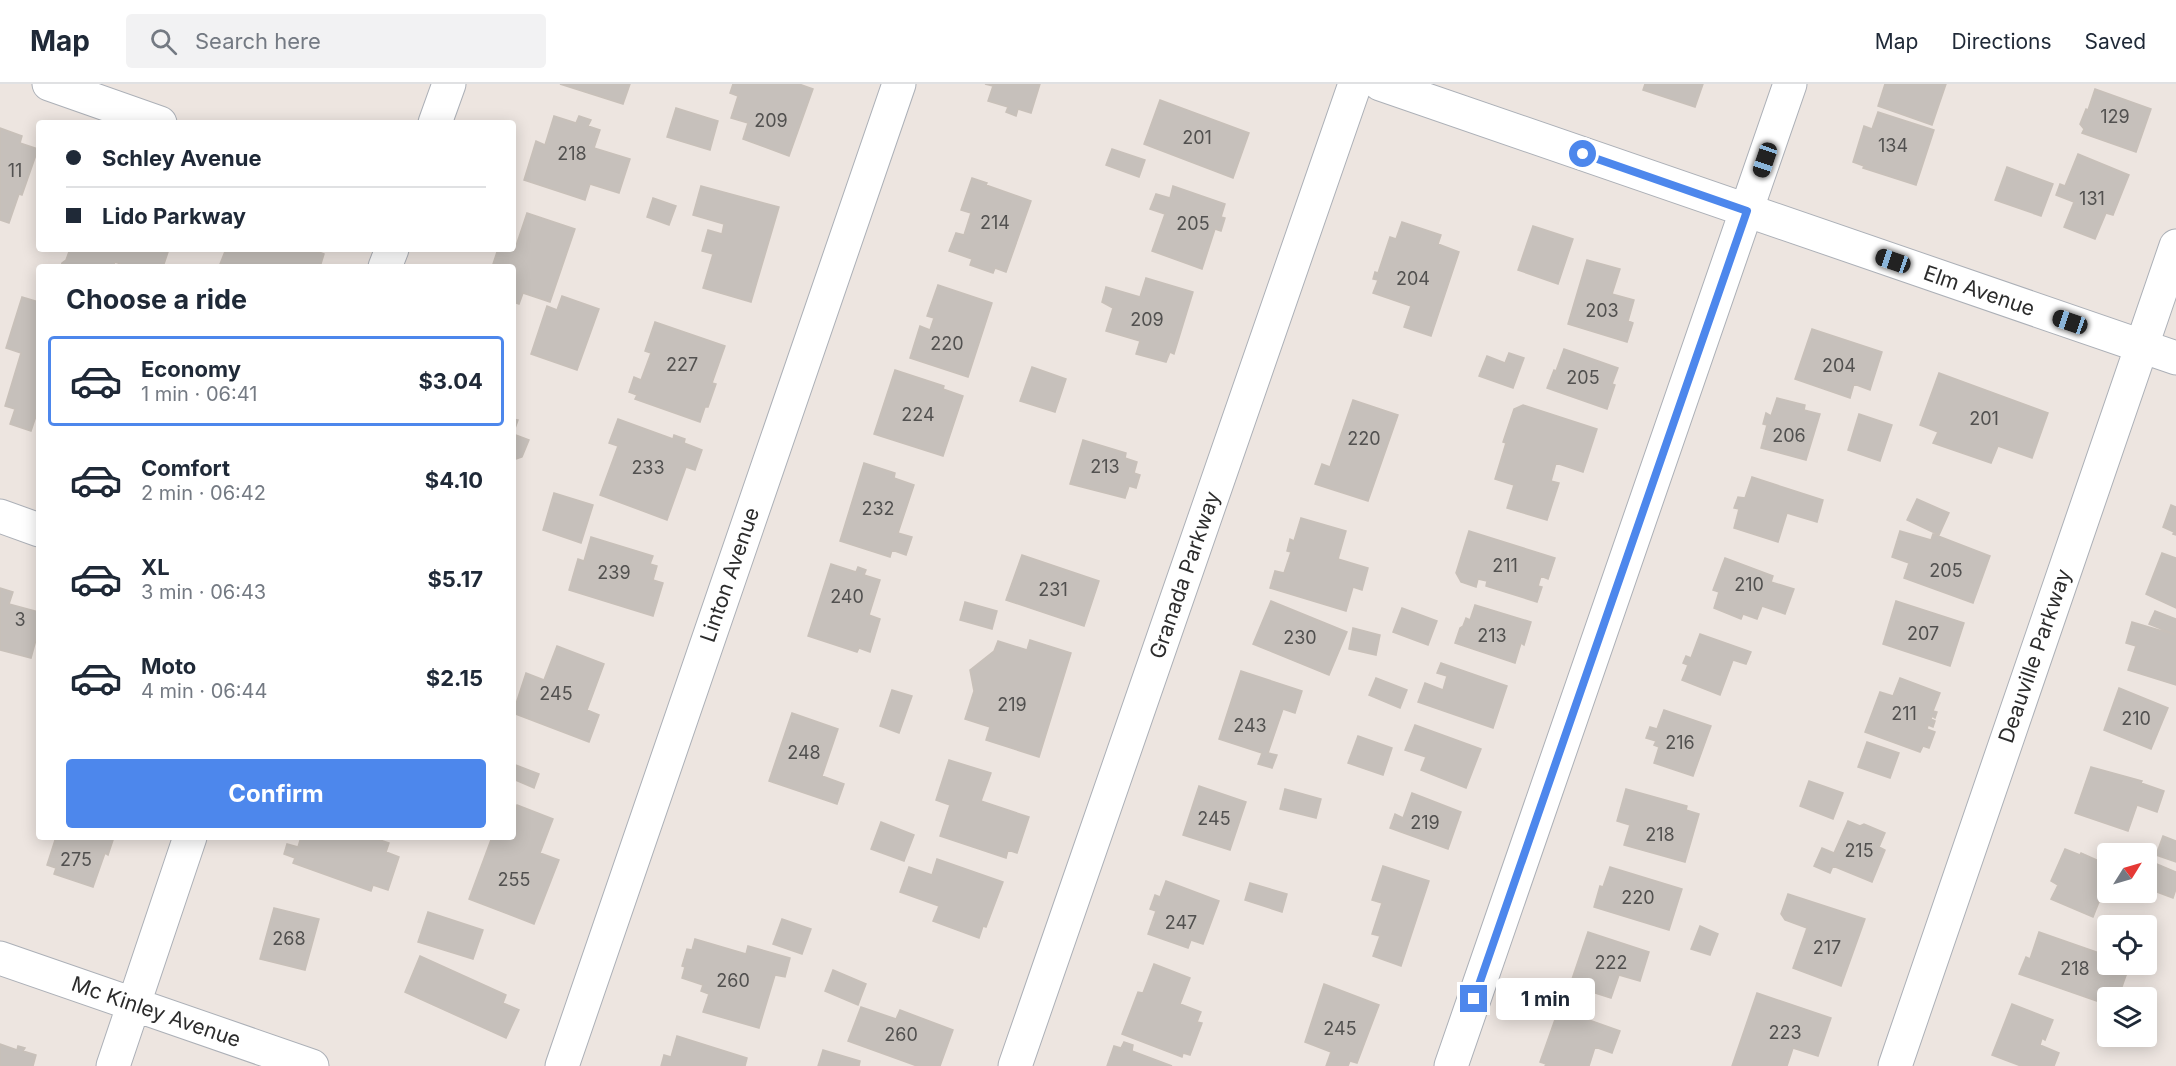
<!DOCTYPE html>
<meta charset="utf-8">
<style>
body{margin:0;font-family:Inter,sans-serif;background:#f2f2f3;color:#1f2937;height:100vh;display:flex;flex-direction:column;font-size:22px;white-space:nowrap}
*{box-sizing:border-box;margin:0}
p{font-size:20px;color:#747a83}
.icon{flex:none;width:33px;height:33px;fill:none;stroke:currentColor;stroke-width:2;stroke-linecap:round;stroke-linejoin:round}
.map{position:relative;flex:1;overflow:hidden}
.side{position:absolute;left:36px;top:180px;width:480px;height:576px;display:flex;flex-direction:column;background:#fff;border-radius:6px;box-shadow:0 3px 15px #0003}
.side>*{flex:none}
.hud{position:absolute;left:36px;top:36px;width:480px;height:132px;border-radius:6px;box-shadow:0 3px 15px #0003;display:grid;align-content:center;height:132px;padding:0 30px;background:#fff}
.needle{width:39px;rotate:53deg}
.fabs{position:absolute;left:2097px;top:759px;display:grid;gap:12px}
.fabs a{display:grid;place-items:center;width:60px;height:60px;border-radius:6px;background:#fff;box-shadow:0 3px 15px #0003;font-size:30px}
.end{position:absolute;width:27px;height:27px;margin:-14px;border:8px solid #4d87ec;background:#fff;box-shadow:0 0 0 3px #fff}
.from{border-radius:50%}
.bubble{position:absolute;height:42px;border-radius:6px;background:#fff;box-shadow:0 3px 15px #0003;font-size:20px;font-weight:700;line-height:42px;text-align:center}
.car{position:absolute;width:18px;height:36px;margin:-18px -9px;border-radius:8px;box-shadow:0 0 4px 2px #0007;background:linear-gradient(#222 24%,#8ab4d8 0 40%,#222 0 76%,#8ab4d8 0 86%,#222 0)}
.hud b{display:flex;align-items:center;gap:21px;height:57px;font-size:22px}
.hud b+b{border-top:2px solid #e0e1e3}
.hud i{width:15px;height:15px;background:#1f2937}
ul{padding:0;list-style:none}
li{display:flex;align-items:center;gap:18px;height:90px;margin:0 12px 9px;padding:0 18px;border:3px solid transparent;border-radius:6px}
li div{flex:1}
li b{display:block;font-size:22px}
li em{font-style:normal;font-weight:700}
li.current{border-color:#4d87ec}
li>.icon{width:54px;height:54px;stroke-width:1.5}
h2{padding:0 30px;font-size:27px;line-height:72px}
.action{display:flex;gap:12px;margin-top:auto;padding:12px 30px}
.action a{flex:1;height:69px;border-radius:6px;background:#4d87ec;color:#fff;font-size:24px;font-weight:700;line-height:69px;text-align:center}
header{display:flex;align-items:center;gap:36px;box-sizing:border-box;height:84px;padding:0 30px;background:#fff;border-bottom:2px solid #e0e1e3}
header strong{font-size:28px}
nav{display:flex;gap:33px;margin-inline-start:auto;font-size:21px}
.search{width:420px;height:54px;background:#f2f2f3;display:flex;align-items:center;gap:15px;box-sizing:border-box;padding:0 21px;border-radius:6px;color:#747a83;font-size:22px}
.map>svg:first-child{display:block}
.building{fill:#c6c0bb;stroke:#c8c0b9;stroke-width:1.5}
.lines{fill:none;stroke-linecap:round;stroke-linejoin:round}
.minor-casing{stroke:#acb0b7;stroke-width:35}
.minor{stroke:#fff;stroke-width:33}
.route{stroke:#4d87ec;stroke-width:8}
.labels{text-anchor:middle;stroke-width:4.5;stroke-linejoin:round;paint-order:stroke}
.number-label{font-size:18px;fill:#525150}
.street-label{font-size:21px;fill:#2c2c2c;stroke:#fff}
</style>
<header>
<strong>Map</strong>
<div class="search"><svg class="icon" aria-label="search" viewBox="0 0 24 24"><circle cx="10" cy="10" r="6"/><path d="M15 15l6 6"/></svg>Search here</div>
<nav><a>Map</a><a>Directions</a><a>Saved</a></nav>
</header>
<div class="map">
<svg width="2176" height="982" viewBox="0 0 2176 982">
<rect width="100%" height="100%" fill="#ede5e0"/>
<path class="building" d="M560,0h70l-7,20z
M733,0h66l14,5 -24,67 -46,-17 5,-16 -17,-5 7,-22 -8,-3z
M985,0h55l-9,29 -13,-4 -2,7 -10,-4 2,-5 -20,-6 5,-15z
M1645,0h58l-8,23 -52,-17z
M1885,0h61l-14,41 -54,-19z
M2095,5l56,20 -15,43 -54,-19 2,-4 -4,-5 6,-15 2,1z
M1160,16l89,33 -16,45 -89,-34z
M676,24l42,13 -8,29 -43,-13z
M1878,28l56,18 -18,55 -53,-17 1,-2 -11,-4 11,-36 8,3z
M554,32l22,7 3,-7 12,4 -3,6 12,4 -6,18 36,11 -11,34 -29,-9 -5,16 -61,-20 12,-39 9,4z
M0,44l22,8 -2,7 18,6 -16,46 -3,-1 -10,29 -9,-3z
M1112,65l33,11 -6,17 -33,-12z
M2078,70l51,21 -16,40 -7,-2 -11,26 -31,-12 10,-25 -18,-7 4,-11 5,2z
M2007,83l46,17 -12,32 -46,-16z
M972,94l15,5 -1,2 45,16 -25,71 -11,-4 -2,5 -23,-8 2,-6 -23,-8 7,-18 8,2 7,-22 -10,-3z
M701,102l78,21 -28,95 -48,-14 10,-34 -11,-3 6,-21 14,4 2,-10 -31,-9z
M1173,102l52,18 -4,13 4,1 -4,13 -6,-2 -13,40 -50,-18 13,-37 -15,-5 6,-15 14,4z
M653,114l23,8 -7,19 -22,-8z
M527,129l48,16 -25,73 -27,-9 -4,11 -6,-2v-35h-21l6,-18h15v-4l3,1z
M1402,138l39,13 -3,9 21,8 -28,84 -27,-9 7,-21 -38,-13 5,-13 -5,-1 2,-7 3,1 12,-36 6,2z
M1533,142l40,13 -15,45 -40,-14z
M70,165h99l-6,18h-34l-14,-5 -2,5h-52l1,-4 4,-3z
M226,165h85l13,5 -4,13h-91l-9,-3z
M1587,176l33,9 -8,25 22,6 -6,21 5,2 -6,19 -59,-18z
M1146,194l47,14 -19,62 -4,-2 -4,10 -30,-8 4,-13 -34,-10 7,-23 -11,-6 4,-15 34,10z
M938,201l54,18 -24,74 -58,-19 10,-32 10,4 4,-12 -7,-2z
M562,212l37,13 -22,61 -46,-16 16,-48 10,4z
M22,213l17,5v115l-3,-1 -5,15 -21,-7 5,-15 -10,-3 16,-53 -15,-5z
M655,238l70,24 -13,37 4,1 -8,23h-3l-5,15 -65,-23 2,-4 -8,-3 5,-15 7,3 10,-27 -6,-2z
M1812,245l70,23 -12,38 -16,-6 -4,14 -55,-19z
M1564,265l54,19 -6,16 3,1 -8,24 -60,-21 7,-18 2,1z
M1509,269l15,5 -11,30 -34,-12 8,-20 18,7z
M1032,283l34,12 -11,33 -35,-11z
M895,286l49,16 -1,3 20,7 -20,60 -69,-22z
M1939,289l109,40 -16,45 -34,-12 -7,17 -58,-20 5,-11 -18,-7z
M1777,314l28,7 -1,5 16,4 -14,46 -45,-12 6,-23 -4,-1 3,-11 5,3z
M1353,316l45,15 -30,86 -53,-17 7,-20 8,3z
M1523,321l74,24 -14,43 -27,-9 -5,18 8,2 -12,37 -40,-12 7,-23 -19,-6 11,-36 -3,-1 11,-33z
M1859,330l33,11 -12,36 -32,-11z
M513,335l5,1 -5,14 16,6 -7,17 -6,2 -3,-1z
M618,335l55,20 1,-4 11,4 -1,4 18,7 -7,20 -9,-3 -19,53 -67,-25 18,-49 -9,-3z
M1083,356l43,13 -1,5 12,4 -3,11 6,2 -4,13 -7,-2 -4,12 -55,-14z
M864,379l31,10 -1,5 20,7 -16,48 14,4 -6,18 -14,-5 -2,7 -50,-16z
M1752,393l71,23 -6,22 -30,-9 -9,29 -44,-14 5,-19 -5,-1 4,-11 7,1z
M554,409l39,12 -12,38 -38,-13z
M1917,415l32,14 -10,22 -32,-15z
M2171,421l5,2v28l-3,-1 1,-2 -11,-5z
M1301,434l45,13 -8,28 30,9 -6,22 -9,-3 -7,24 -76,-23 5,-17 9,2 7,-21 -4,-1 3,-12 4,2z
M1469,447l86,27 -7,21 -7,-3 -3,10 4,1 -5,15 -51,-16 1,-5 -9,-2 -2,8 -15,-5 -5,-9z
M1900,447l31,9 2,-6 57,22 -17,47 -69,-25 5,-15 -17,-6z
M591,453l62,19 -3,8 7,2 -4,14 10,3 -10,33 -84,-26 9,-31 6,2z
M2162,469l14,5v50l-30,-14z
M1022,471l77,26 -15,45 -78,-26z
M1725,474l48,18 -2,6 23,7 -9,25 -23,-8 -5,13 -14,-5 -2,5 -27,-11 5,-16 -6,-2z
M831,480l25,8 2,-5 8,3 -2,5 16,5 -11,35 11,4 -10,33 -11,-4 -2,4 -49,-16z
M0,504l13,4 -4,12 30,8v17l-8,29 -31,-8z
M1271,517l76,31 -18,43 -76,-31z
M1896,517l68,22 -14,43 -67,-22z
M965,518l32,9 -5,18 -32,-9z
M1475,521l56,17 -7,23 -3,-2 -6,20 -60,-20 5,-15 3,-2 3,-8 4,2z
M1402,524l35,13 -9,24 -35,-13z
M2155,527l21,8v16l-27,-11z
M2132,538l44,13v50l-48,-15 8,-24 -10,-3z
M1353,544l27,7 -4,20 -27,-6z
M1700,550l51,18 -5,12 -13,-4 -13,35 -38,-15 6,-15 -5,-2 3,-7 5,2z
M1030,556l41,13 -32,104 -53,-17 4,-13 -25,-8 9,-28 -4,-21 24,-19 4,-10 29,9z
M557,562l47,18 -17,46 12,5 -10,27 -76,-29 13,-40 18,7z
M1441,579l66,23 -14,42 -75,-26 7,-19 18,7 4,-14 -10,-3z
M1241,587l61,20 -7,22 -12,-4 -15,44 9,2 -5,13 -14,-4 4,-11 -43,-14z
M1376,594l31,12 -7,18 -31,-13z
M1900,594l40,15 -7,18 4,1 -2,6 -3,-2 -1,3 4,2 -2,6 -5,-2 -1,4 8,3 -6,16 -6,-2 -3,6 -55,-20 15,-40 13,4z
M2119,604l49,20 -17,41 -47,-19z
M892,606l20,6 -13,37 -19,-7z
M1664,626l47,16 -18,50 -39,-13 5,-16 -5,-2 2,-4 -10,-3 4,-11 7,2z
M792,629l46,16 -16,47 22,8 -7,20 -68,-23z
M1415,641l66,24 -15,39 -45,-18 5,-13 -21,-7z
M1358,652l34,12 -9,27 -35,-12z
M1867,658l32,11 -9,25 -32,-11z
M949,676l42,13 -10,28 48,16 -12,36 -9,-3 -2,8 -66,-22 10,-31 -14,-5z
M513,680l26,10 -5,14 -21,-9z
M2091,683l51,14 -1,2 23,8 -7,21 -20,-7 -9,26 -53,-18z
M1809,697l34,12 -10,26 -33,-13z
M1199,702l47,16 -16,48 -47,-15z
M1285,705l36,10 -5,19 -36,-9z
M1626,705l61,17 -1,4 13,4 -14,48 -61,-17 6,-20 -13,-4z
M1412,709l49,19 -13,37 -58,-21 5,-14 8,4z
M517,721l36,14 -13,34 19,7 -25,64 -65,-25 23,-62 13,2v-2h8v-21z
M1848,737l12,5 4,-2 21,9 -6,14 6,3 -13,32 -39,-16 -3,7 -16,-7 8,-18 12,5z
M881,738l33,13 -10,26 -33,-12z
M2163,752l13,5v21l-20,-7z
M56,753h58l-6,18 -3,-2 -12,34 -39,-13 2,-6 -9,-3z
M301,753h70l18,6 -3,9 13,5 -11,33 -15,-5 -2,6 -78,-28 2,-5 -11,-4 3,-10 11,3z
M2065,765l15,6 1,-2 27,12v14l-15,38 -42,-18 7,-14 -7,-4z
M937,775l66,23 -17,45 -3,-1 -4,12 -46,-17 6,-15 -39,-14 9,-25 23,8z
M2152,778l24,10v17l-3,9 -27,-10v-12z
M1383,782l46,15 -28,85 -28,-10 7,-20 -8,-2 10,-31 -10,-3z
M1610,783l72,22 -13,41 -75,-23 6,-21 3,1z
M1166,797l53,20 -16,43 -12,-4 -3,8 -40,-14 8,-23 -6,-2 5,-14 5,2z
M1250,799l37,11 -5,18 -37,-12z
M1788,810l77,25 -24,67 -48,-18 14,-40 -22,-8 -4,-6z
M274,824l45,11 -14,51 -45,-11z
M428,828l55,18 -10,29 -55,-17z
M782,835l29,10 -9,25 -29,-10z
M1700,842l18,8 -8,21 -19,-6z
M1588,848l61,20 -9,29 -21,-6 -8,23 -41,-13z
M2039,848l69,24v8h22l-12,34h-10v7l-89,-31 7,-17 4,2z
M695,855l51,15 2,-8 42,12 -5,19 -10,-2 -16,53 -56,-16 6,-18 -8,-3 2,-6 -21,-7 3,-11 -3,-1 5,-17 5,1z
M420,872l86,39 -3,8 16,7 -13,28 -101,-46z
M1154,880l36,14 -10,26 21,8 -4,10 5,1 -12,32 -7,-2 -1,4 -60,-23 16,-42 5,1z
M833,886l33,14 -8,21 -33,-14z
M1324,900l55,21 -22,58 -7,-2 -2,5h-22l5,-14 -26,-10z
M1757,909l74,25 -13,38 -25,-8 -6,18h-55z
M2012,920l41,16 -8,20 -3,-2 -2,7 19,8 -5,13h-33l-29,-11z
M861,923l35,12 4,-9 53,20 -13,36h-23l-69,-25z
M1558,927l16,5 2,-5 14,5 -1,4 31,11 -8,22 -17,-6 -6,19h-44l1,-2 -6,-2z
M677,952l70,22 -2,8h-84l3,-11 7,2z
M1124,958l9,3 -1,6 40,15h-65l7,-20 7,2z
M0,960l17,6 1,-4 7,2 -2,3 13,4 -3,11h-33z
M823,966l37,11 -1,5h-41z"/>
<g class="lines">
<defs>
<path id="minor" d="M49,0l111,39
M1380,0l796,274
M435,39l14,-39
M385,183l7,-18
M0,432l39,14
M0,874l312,108
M113,982l77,-229
M562,982l337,-982
M1015,982l340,-982
M1451,982l339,-982
M1895,982l281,-820"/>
</defs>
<use href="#minor" class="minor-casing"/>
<use href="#minor" class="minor"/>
</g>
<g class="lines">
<path class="route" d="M1474,915l273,-788 -164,-57"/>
</g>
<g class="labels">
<g class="number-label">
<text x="2115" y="39">129</text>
<text x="771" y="43">209</text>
<text x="1197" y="60">201</text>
<text x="1893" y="68">134</text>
<text x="572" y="76">218</text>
<text x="15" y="93">11</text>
<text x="2092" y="121">131</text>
<text x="995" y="145">214</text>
<text x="1193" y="146">205</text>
<text x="1413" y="201">204</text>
<text x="1602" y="233">203</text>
<text x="1147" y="242">209</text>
<text x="947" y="266">220</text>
<text x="682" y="287">227</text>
<text x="1839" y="288">204</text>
<text x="1583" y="300">205</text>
<text x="918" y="337">224</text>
<text x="1984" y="341">201</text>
<text x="1789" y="358">206</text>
<text x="1364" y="361">220</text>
<text x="1105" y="389">213</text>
<text x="648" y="390">233</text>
<text x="878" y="431">232</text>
<text x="1505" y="488">211</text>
<text x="1946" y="493">205</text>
<text x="614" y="495">239</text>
<text x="1749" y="507">210</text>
<text x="1053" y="512">231</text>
<text x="847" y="519">240</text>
<text x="20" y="542">3</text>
<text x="1923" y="556">207</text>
<text x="1492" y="558">213</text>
<text x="1300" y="560">230</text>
<text x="556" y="616">245</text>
<text x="1012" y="627">219</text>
<text x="1904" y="636">211</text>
<text x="2136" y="641">210</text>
<text x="1250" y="648">243</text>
<text x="1680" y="665">216</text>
<text x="804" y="675">248</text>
<text x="1214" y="741">245</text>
<text x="1425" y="745">219</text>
<text x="1660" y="757">218</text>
<text x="1859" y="773">215</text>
<text x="76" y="782">275</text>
<text x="514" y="802">255</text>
<text x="1638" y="820">220</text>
<text x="1181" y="845">247</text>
<text x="289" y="861">268</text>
<text x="1827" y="870">217</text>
<text x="1611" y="885">222</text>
<text x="2075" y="891">218</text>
<text x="733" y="903">260</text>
<text x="1340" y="951">245</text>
<text x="1785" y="955">223</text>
<text x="901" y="957">260</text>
</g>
<g class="street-label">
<text transform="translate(1979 207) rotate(19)" y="7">Elm Avenue</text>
<text transform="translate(730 491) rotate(-71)" y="7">Linton Avenue</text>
<text transform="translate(1185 491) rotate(-71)" y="7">Granada Parkway</text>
<text transform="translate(2035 572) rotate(-71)" y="7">Deauville Parkway</text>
<text transform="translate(156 928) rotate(19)" y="7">Mc Kinley Avenue</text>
</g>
</g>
</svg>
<div class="fabs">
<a><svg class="needle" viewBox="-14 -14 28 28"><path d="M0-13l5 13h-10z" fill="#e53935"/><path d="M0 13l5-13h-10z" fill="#747a83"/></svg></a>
<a><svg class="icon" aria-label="locate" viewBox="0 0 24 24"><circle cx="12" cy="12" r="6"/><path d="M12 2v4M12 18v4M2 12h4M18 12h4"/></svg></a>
<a><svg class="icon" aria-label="layers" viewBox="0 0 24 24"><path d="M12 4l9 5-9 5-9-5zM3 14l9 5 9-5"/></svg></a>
</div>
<i class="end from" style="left:1583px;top:70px"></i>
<i class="end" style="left:1474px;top:915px"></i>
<div class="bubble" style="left:1496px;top:894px;width:99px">1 min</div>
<i class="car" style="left:1765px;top:76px;rotate:199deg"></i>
<i class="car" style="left:1893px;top:177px;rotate:289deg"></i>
<i class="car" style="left:2070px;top:238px;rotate:289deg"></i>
<div class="hud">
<b><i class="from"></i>Schley Avenue</b>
<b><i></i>Lido Parkway</b>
</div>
<section class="side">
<h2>Choose a ride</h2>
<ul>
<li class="current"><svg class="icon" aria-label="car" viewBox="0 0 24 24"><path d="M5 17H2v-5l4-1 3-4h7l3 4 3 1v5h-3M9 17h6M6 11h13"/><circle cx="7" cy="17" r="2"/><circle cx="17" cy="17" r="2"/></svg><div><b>Economy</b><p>1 min · 06:41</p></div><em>$3.04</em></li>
<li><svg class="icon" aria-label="car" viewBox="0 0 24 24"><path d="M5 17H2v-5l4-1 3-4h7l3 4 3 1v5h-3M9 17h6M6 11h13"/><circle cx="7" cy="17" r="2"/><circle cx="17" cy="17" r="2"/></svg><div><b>Comfort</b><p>2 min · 06:42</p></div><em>$4.10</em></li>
<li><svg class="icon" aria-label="car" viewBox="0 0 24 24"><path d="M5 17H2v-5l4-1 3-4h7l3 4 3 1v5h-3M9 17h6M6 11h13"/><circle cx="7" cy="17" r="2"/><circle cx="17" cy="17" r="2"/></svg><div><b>XL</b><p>3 min · 06:43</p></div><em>$5.17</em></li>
<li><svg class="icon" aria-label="car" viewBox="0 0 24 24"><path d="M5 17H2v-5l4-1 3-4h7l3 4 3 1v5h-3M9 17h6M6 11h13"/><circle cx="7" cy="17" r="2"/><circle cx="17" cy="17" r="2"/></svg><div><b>Moto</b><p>4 min · 06:44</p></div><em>$2.15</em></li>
</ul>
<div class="action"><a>Confirm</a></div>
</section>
</div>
